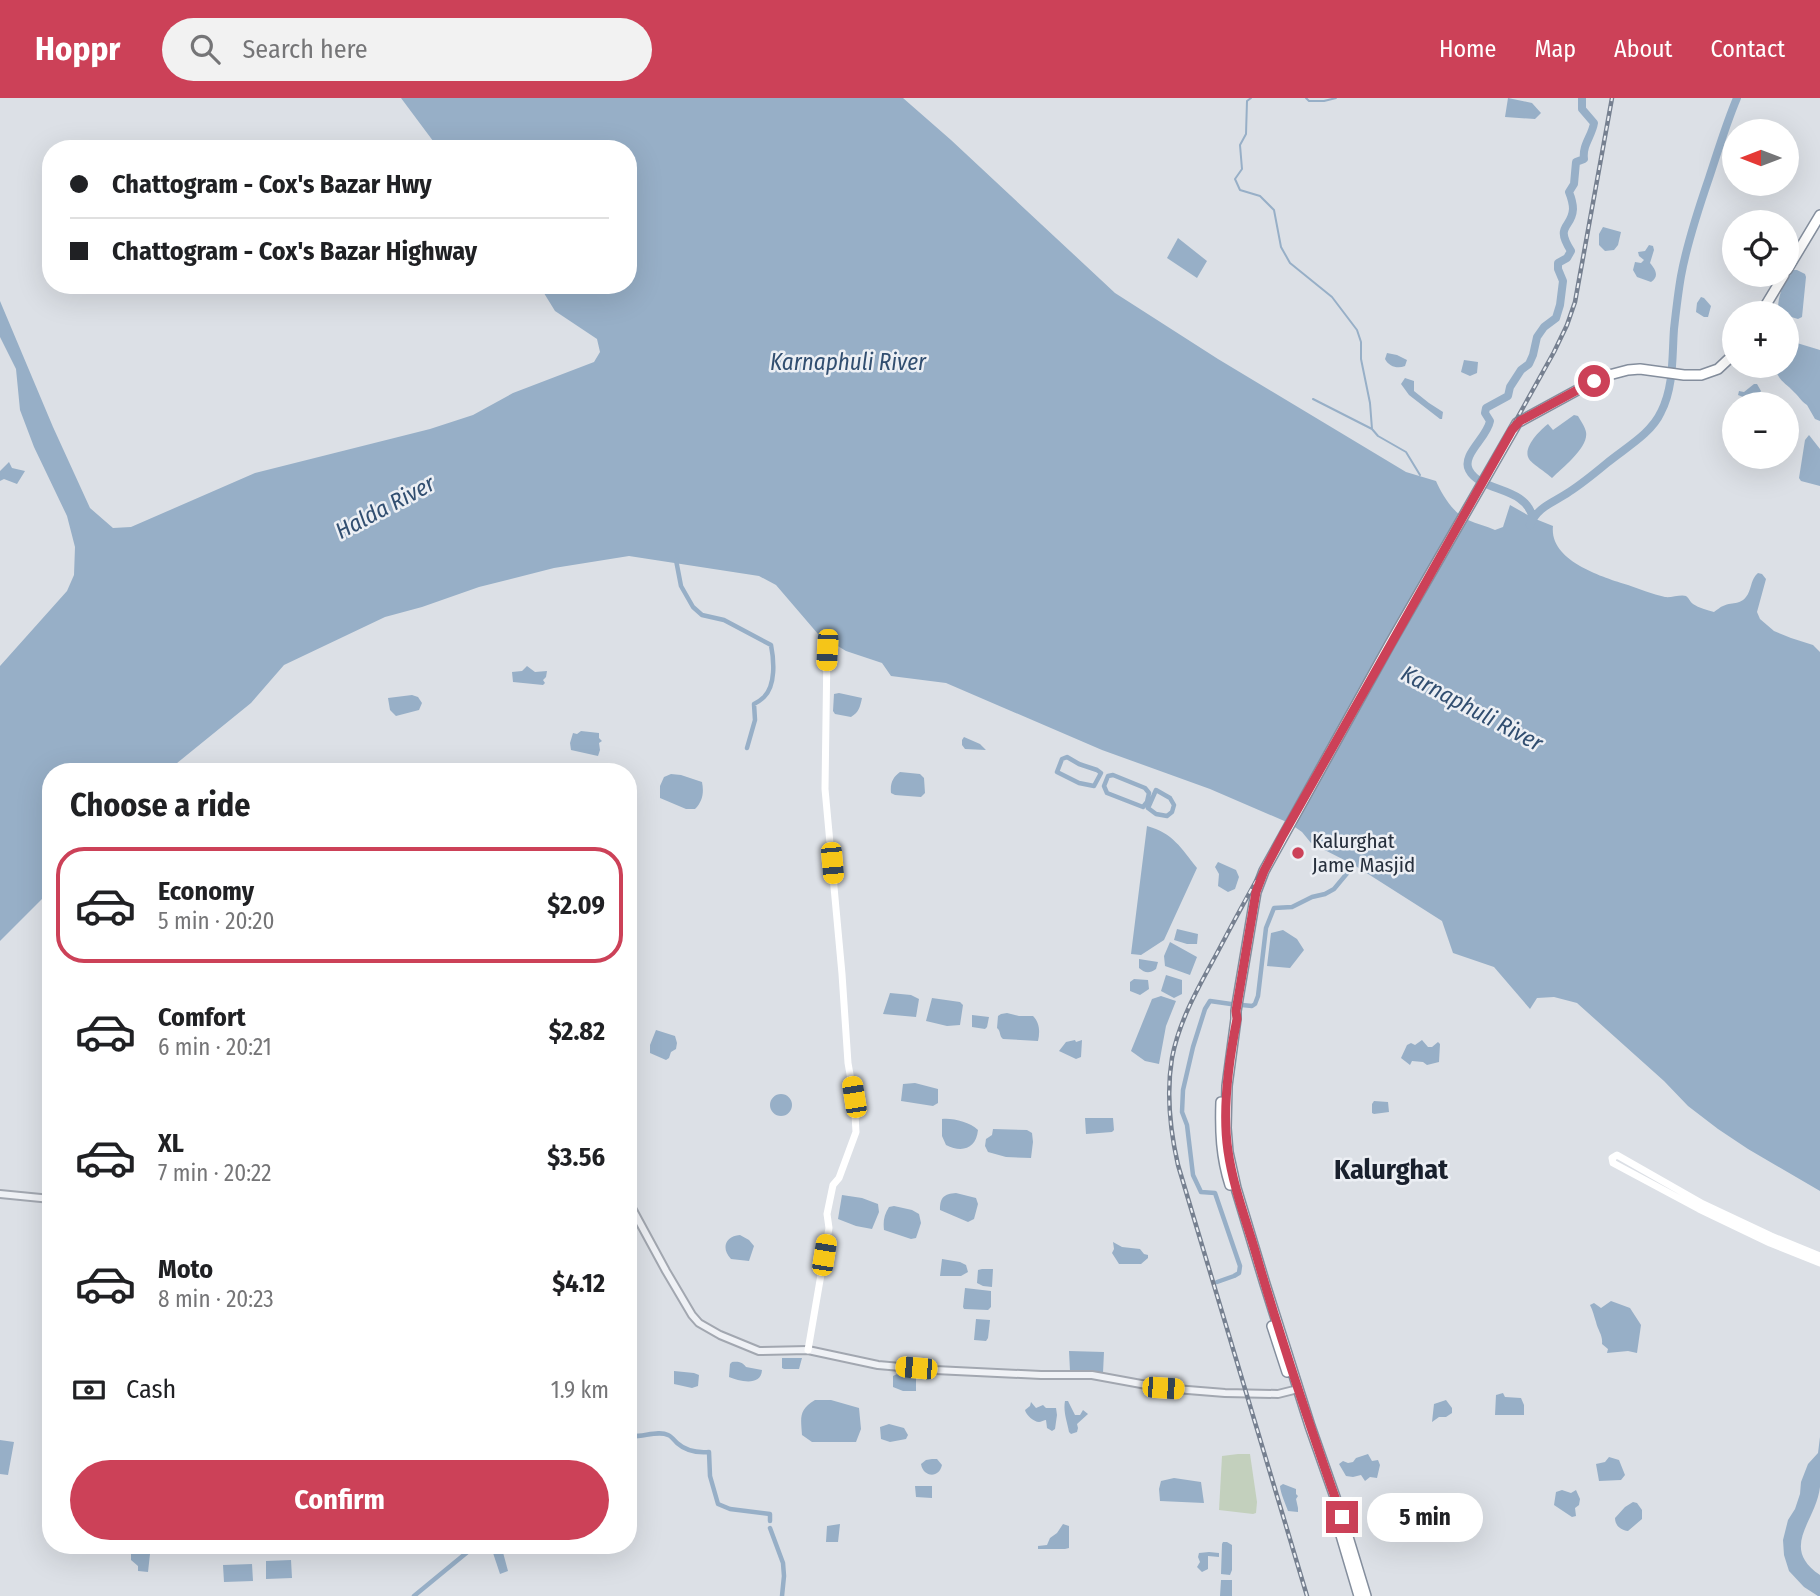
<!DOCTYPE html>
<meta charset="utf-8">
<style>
body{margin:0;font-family:"Fira Sans Condensed",sans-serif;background:#f2f2f2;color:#202124;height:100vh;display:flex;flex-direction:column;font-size:26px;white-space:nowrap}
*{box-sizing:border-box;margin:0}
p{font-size:23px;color:#757577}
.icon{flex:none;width:38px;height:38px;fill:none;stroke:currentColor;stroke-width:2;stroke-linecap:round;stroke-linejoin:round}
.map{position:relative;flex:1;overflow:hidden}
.sheet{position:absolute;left:42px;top:665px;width:595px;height:791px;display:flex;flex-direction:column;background:#fff;border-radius:28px;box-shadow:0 7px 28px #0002}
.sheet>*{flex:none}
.top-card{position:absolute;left:42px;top:42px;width:595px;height:154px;border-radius:28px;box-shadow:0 7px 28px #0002;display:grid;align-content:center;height:154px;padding:0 28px;background:#fff}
.needle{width:46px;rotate:270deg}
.buttons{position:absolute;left:1722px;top:21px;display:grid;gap:14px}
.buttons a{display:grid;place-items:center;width:77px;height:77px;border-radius:50%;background:#fff;box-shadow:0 7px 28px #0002;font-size:35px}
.end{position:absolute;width:32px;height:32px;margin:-16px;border:9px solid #cc4158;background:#fff;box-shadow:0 0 0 4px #fff}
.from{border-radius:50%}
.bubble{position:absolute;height:49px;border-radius:24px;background:#fff;box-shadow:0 7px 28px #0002;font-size:23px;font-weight:700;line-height:49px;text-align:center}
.car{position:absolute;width:21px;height:42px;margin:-21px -10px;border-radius:9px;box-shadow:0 0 5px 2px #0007;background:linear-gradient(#f5c518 24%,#345 0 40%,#f5c518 0 76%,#345 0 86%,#f5c518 0)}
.top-card b{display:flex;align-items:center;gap:24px;height:66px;font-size:26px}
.top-card b+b{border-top:2px solid #e0e0e0}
.top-card i{width:18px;height:18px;background:#202124}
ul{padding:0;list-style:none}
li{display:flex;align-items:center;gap:21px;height:116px;margin:0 14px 10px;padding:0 14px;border:4px solid transparent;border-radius:28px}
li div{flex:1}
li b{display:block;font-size:26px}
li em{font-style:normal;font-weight:700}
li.active{border-color:#cc4158}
li>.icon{width:63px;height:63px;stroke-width:1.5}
h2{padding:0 28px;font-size:32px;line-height:84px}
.pay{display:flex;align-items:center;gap:18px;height:77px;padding:0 28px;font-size:26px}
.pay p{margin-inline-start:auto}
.cta{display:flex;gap:14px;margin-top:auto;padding:14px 28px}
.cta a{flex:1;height:80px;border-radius:42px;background:#cc4158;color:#fff;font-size:28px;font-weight:700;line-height:80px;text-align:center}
header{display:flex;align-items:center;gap:42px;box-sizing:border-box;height:98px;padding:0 35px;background:#cc4158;color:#fff}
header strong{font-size:33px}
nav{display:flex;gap:38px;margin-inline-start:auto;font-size:24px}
.search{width:490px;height:63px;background:#f2f2f2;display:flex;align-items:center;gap:18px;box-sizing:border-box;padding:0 24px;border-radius:38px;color:#757577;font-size:26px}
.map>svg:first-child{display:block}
.green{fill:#c3d0bd}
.water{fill:#97afc7}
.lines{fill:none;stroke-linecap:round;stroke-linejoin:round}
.stream{stroke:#97afc7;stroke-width:2}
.canal{stroke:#97afc7;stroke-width:4.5}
.river{stroke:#97afc7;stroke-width:8}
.tertiary-casing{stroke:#a2a7b0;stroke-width:10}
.trunk-casing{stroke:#848e9d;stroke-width:12}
.tertiary{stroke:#eff1f5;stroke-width:6}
.secondary{stroke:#fff;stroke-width:7}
.trunk{stroke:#fff;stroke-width:9}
.rail-casing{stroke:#768090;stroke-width:4.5}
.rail{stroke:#eceff4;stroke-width:2;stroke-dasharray:5;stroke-linecap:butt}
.route{stroke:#cc4158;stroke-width:9}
.poi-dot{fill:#cc4158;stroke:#eceff4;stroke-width:2.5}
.labels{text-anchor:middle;stroke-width:5;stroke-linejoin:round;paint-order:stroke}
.poi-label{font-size:21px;fill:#262f3c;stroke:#eceff4;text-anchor:start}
.water-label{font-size:23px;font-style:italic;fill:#314e70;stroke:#eceff4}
.district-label{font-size:28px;font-weight:bold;fill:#19202d;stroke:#eceff4}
</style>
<header>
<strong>Hoppr</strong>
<div class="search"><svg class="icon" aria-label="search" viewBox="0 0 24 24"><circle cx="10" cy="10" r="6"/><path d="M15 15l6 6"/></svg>Search here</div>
<nav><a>Home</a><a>Map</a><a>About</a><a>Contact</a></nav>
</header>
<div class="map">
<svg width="1820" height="1498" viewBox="0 0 1820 1498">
<rect width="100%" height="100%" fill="#dce0e6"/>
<path class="green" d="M1238,1356h12l7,48 -1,11 -3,1 -34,-4 3,-54z"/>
<path class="water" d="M401,0h502l48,42 164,153 103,66 188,113 30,9c6,14 18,33 32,39 9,4 18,6 27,10l8,-3 7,-22 23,13 20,8c-4,35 50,51 75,59 12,4 24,9 37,12 6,1 16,-3 21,-1 3,2 4,6 7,8 6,4 14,6 21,8 3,-2 6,-5 9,-6 11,-5 18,0 25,-12 4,-8 3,-15 10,-21l4,1 4,5 -9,33 3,7 14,12 17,7 22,7 7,7v539l-72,-42 -30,-20 -30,-23 -24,-25 -87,-78 -23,-6 -17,1 -7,11 -36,-42 -41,-14 -11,-32 -88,-56 -43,-22 -9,-11 -13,-9 -79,-34 -108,-39 -156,-67 -55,-7 -9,-13 -36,-12 -28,-17 -42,-49 -17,-9 -130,-20 -75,12 -75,19 -57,20 -37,10 -101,48 -33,38 -85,69h-115v118l-51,51v-275l67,-75 7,-16 1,-28 -8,-31 -33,-69 -14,-37 -4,-41 -16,-32v-36l53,126 37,81 23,20 18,-1 124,-54 175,-44 43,-14 40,-22 81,-31 6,-10 -3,-13 -42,-28 -16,-26h89v-136h-189z
M1508,0l24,5 9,10 -6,6 -30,-2z
M1603,129l18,5 -3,13 -4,5 -9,1 -6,-6v-11z
M1178,140l29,23 -10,17 -30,-20z
M1649,147l4,1 1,4 -4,13c5,6 10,13 1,19l-14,-5 -4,-7 2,-8 6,1 3,-3 -5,-4 -1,-4 7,-1z
M1793,172h4l8,4 1,3 -4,40 -4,2 -10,-3 -1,-3h-4l-5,-7c1,-13 7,-27 15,-36z
M1701,199l3,1 7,8 -3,11h-4l-8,-5 1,-9z
M1787,242l33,10v71l-5,-2 -8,-14c-5,-3 -7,-7 -12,-12 -10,-11 -16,-11 -21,-27h13z
M1387,255l10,2 10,5 -2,6c-7,3 -16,1 -20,-7z
M1464,262l14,2 -1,11 -7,3 -9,-4z
M1405,280l9,3v10l15,12 14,9 -1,7h-2l-31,-24 -8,-11z
M1754,286h3l4,7 -3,5 -5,-1c-5,6 -9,2 -15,0l1,-4 5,1z
M1574,317l4,1c3,5 7,11 8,16 3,15 -24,36 -34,46 -5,-5 -21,-15 -23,-19 -7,-11 11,-29 19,-35l5,6z
M1809,337l11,14v37l-19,-5 -2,-3 6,-38z
M9,364l3,6 13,3 -8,13 -13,-5 -4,2v-10z
M527,568l8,6 12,-1 -1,6 -3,3 2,3 -2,2 -30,-3 -1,-10 10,-1z
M839,595l23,5c-2,9 -3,14 -11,19l-16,-3 -2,-3 1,-17z
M412,597l6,2 4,6 -3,7 -23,6 -6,-6 -2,-12z
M581,633l18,2v5l3,3 -3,2 1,7 -2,6 -27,-6 -1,-7 3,-10 4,1z
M964,639l16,7 6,6 -21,-1 -3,-4v-5z
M900,674l20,2 4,4 1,15 -4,4 -26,-2 -4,-2c-1,-10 2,-16 9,-21z
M671,676l10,1 21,7c2,10 1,19 -7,27h-9l-26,-11v-12l4,-9z
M1147,728c26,7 34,22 50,42l-33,72 -23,15 -10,-1z
M1218,764l18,8 3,7 -4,12 -7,3 -10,-6 1,-12 -4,-7z
M1177,831l21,5 -1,10h-10l-13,-4z
M1283,832l14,9 7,11 -14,18 -23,-2 4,-33z
M1170,844l27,15 -7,18 -25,-9 -1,-10z
M1139,861l19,3 -2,7c-7,5 -11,4 -17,-1z
M1166,877l16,5v14l-8,4 -13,-7z
M1134,881l14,1 1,9 -9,6 -10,-4v-9z
M890,895l21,2 8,4 -3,18 -33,-3z
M1161,898l15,5 -10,25 -7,38 -14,-3 -14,-10 21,-52z
M932,900l28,4 3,3 -3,20 -13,1 -21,-5z
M1007,915l12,3h14c7,7 7,16 5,25l-35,-2c-4,-3 -2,-8 -6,-11l1,-12 3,-2z
M972,917l17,2 -2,10 -2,2 -13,-2z
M656,932l19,6 2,7 -1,6 -5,3 -2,6 -3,2 -16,-7v-8z
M1075,942l1,2 6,-2 -1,17 -5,2 -17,-8 7,-9z
M1422,942l6,7h4l6,-5 2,2 -1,18 -12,3 -4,-3 -11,-1 -2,4 -9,-7 6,-13 4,-2 4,2z
M915,985l23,6v14l-5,3 -32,-5 2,-17z
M770 1007a11 11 0 1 1 22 0a11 11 0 1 1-22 0Z
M1374,1003l14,1 1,10 -15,2 -2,-1v-9z
M1085,1020h28l1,12 -2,2 -26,2z
M942,1021c12,-1 27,3 36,11 -2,19 -16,23 -32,15l-4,-9z
M993,1031l34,1 5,3 1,9 -2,16 -25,-1 -18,-5 -3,-6 1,-7 6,-4z
M956,1095l20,5 2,6 -4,15 -6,3 -28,-12c0,-13 4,-16 16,-17z
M842,1097l20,3 16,6 1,8 -7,17 -16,-3 -18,-7z
M894,1108l18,4 7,4 2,9 -5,15 -5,1 -27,-9c-1,-9 0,-15 5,-23z
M740,1137l9,5 5,6 -5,15 -18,-2c-10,-10 -6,-23 9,-24z
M1113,1144l9,5 18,2 4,5 4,1v3l-7,6h-22l-7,-11 2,-4z
M942,1161l18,3 6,3 2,7 -7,4h-21z
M982,1171h11l-1,18 -9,-1 -6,-3 1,-13z
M965,1190l26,3v16l-3,3 -24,-1 -1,-2z
M1611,1203l19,7 11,17 -4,28 -9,-2 -21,2 1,-4 -6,-5c1,-9 -4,-13 -6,-22 -2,-6 -3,-11 -6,-17l4,-2 7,5z
M976,1221l14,1 -2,18 -2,3 -12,-1z
M1069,1253l35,1 -1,21 -33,-2z
M782,1260h20l-3,11h-15l-2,-1z
M732,1264c6,-1 11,0 14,5l16,3c-1,17 -23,11 -33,7l1,-13z
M674,1273l20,2 5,2 -1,11 -6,2 -18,-4z
M897,1276l19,1v16h-13l-10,-4v-11z
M1503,1295l2,4 16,1 3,7v10h-29l1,-20z
M815,1302h16l28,8 2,21 -5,13h-44l-10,-7c-1,-17 -4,-25 13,-35z
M1446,1302l6,8v5l-6,4h-7l-7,5 2,-18z
M1065,1303h3l7,14h5l3,-5 5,4 -11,10 1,4 -1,4 -6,2 -2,-2c-2,-11 -6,-20 -4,-31z
M1031,1304l5,6 7,-3 3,3h10l1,7 -2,14 -3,2 -5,-3 -1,-8c-2,0 -5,2 -7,2 -5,0 -13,-7 -14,-12l5,-4z
M889,1326l15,4 4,7 -2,4 -16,3 -9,-3 -1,-12z
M1820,1339c0,16 0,34 0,50 -4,35 -41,60 0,88v21h-2l-14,-9 -15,-16 -5,-16 -1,-15 5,-20 7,-11 5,-15 1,-12 7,-18 10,-11z
M0,1342l14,2 -6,33 -8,-1z
M1368,1356l4,7 6,-1 2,5 -3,13 -7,-1 -5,4 -4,-6 -8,2 -7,-1 -7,-12 4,-3 5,2 5,-1 3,-4z
M1609,1359l10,3 6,15 -4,5 -22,1 -3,-17 9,-2z
M932,1361h5l5,6c-3,14 -19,12 -21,-1l5,-4z
M1174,1380l27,4 3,21 -44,-2 -1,-12 2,-8z
M1283,1386l13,5v5l2,2 -2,3 2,9v4l-10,-1c-2,-6 -8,-19 -8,-25z
M915,1388h17v12l-16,-1z
M1562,1392l9,3 5,-3 4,9 -1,6 -4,3 1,8 -4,1 -18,-12 2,-13z
M1633,1404l4,1 5,7v9l-14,12c-7,-1 -13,-5 -13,-13l10,-11z
M840,1426l-2,18h-12l1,-16z
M1063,1426l6,2v22l-4,1h-27v-3l9,-1 3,-7 7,-5z
M1223,1444h4l5,3v25l-2,5 -9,-1 1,-30z
M119,1447h32l-3,27 -10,-1v-5l-7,-6v-8l-4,-2 -7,-1z
M494,1447h7l7,26 -8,3 -9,-27z
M1209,1454l10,1v4l-11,-1v13l-6,3 -5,-5 3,-5 -2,-5 1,-4z
M291,1462l1,18 -26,1v-18z
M252,1466l1,17 -29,1 -1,-17z
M1221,1482h11v16h-12z"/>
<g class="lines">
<path class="stream" d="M1251,0l-4,3 -1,33 -6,11 2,24 -7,10 5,11 20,6 14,14 7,37 9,16 42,34 25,33 4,12v17l9,44 2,26 6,7 28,16 14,23
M1306,0l3,3h15l12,-3
M1313,301l59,30"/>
<path class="canal" d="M676,462l5,26 12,21 9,8 22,5 47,25c3,15 5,40 -7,52 -3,3 -6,5 -10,7l1,16 -8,28
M1067,659l12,7 18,6 4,3 -7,13 -15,-3 -22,-11 5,-13z
M1113,677l32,13 4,5 -2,9 -4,5 -36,-14 -3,-7 4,-10z
M1156,692l14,8 4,7 -2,7 -5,4 -11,-2 -8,-6z
M1242,907l10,1 3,-2 3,-8 8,-68 8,-20 18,-1 20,-10 13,-3 9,-5 20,-24
M1217,1184l17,-6 5,-3 1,-7 -25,-73 -14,-1 -8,-17 -6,-50 -5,-13 1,-22 10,-43 12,-38 5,-8 21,3
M628,1338c13,2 30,-6 40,-1 2,0 8,7 9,8 9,8 20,10 32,9l1,24 8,28 12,5 40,5v7
M770,1430l13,35 1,13 -2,20
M414,1498l62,-51"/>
<path class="river" d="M1533,420c-8,-33 -52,-25 -64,-48 -8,-15 18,-32 21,-49l-5,-8 1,-5 22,-12 2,-9 11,-17 8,-6 4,-9 4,-18 7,-10 12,-9 4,-13 3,-24 -5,-12v-6l9,-5 4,-7c-17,-27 1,-22 2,-42 0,-5 -2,-12 -4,-17l5,-8 2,-22 8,-3c-2,-14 8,-23 10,-36l-12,-14v-11
M1530,427c8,-19 23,-22 39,-33 14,-9 26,-19 38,-29 18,-15 44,-29 54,-51 13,-25 11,-56 13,-83 2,-18 4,-36 7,-53 6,-33 17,-66 28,-98 9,-27 17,-54 28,-80"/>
<defs>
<path id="tertiary" d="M0,1096l51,5
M628,1103l38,70 26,44 7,8 21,12 39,16 49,-1 70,15 57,5 106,5h51l71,13 62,5 53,1 20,-5"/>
<path id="trunk" d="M1787,172l33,-55
M1761,215l23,-38
M1221,1004c-1,29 0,55 9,83
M1272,1228l15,46
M1332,1407l27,91
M1366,1498l-24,-79 -32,-91 -45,-142 -29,-96 -8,-36 -2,-24 1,-42 9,-67v-8l20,-119 8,-21 126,-227 127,-221 77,-42 15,-6 19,-5 12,-1 44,6h17l17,-6 16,-15"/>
</defs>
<use href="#tertiary" class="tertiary-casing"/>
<use href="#trunk" class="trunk-casing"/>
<use href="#tertiary" class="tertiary"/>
<path class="secondary" d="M1820,1158l-49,-20 -68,-32 -86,-49 -5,3 1,5 86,46 71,34 50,20
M808,1252l21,-122 -2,-14 6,-29 6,-7 17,-46 -2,-35 -6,-34 -6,-89 -17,-185 2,-139"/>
<use href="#trunk" class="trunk"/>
<defs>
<path id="rail" d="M1307,1498l-129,-431c-8,-35 -12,-71 -6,-107 7,-37 26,-70 44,-103 20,-38 40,-76 63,-113l211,-373 5,-11 59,-106 13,-27 8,-23 37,-204"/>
</defs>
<use href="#rail" class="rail-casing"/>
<use href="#rail" class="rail"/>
</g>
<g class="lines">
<path class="route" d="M1342,1419c-31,-87 -60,-174 -86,-263 -10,-34 -23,-68 -28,-103 -6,-40 1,-92 9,-132l-1,-8 20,-119 8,-21 19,-36 229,-405 8,-9 74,-40"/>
</g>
<circle class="poi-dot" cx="1298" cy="755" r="7"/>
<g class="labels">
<g class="poi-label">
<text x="1312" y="750">Kalurghat<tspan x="1312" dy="24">Jame Masjid</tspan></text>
</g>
<g class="water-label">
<text x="848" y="272">Karnaphuli River</text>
<text transform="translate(385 409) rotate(-28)" y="8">Halda River</text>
<text transform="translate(1472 610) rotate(28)" y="8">Karnaphuli River</text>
</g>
<g class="district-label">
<text x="1391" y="1081">Kalurghat</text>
</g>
</g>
</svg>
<div class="buttons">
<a><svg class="needle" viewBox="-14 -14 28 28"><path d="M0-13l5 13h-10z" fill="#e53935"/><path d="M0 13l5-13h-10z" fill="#757577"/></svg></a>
<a><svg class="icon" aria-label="locate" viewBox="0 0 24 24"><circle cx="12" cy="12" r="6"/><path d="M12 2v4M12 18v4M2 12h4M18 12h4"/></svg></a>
<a>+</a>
<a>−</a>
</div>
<i class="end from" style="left:1594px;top:283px"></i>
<i class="end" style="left:1342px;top:1419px"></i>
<div class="bubble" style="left:1367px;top:1395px;width:116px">5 min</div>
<i class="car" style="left:827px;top:552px;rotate:183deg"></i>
<i class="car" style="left:832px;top:765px;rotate:175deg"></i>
<i class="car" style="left:854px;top:999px;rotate:351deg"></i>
<i class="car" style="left:824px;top:1157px;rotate:9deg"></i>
<i class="car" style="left:916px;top:1270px;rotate:275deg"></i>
<i class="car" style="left:1163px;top:1290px;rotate:94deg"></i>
<div class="top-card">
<b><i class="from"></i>Chattogram - Cox's Bazar Hwy</b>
<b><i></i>Chattogram - Cox's Bazar Highway</b>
</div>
<section class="sheet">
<h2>Choose a ride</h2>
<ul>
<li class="active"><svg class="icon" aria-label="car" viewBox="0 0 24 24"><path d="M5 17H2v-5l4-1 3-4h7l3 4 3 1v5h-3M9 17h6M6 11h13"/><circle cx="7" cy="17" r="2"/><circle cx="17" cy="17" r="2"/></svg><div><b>Economy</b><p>5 min · 20:20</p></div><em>$2.09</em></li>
<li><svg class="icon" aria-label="car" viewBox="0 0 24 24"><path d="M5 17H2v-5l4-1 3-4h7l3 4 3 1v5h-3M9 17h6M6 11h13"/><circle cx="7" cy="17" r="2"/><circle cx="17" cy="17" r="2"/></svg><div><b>Comfort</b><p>6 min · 20:21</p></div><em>$2.82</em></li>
<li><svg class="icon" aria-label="car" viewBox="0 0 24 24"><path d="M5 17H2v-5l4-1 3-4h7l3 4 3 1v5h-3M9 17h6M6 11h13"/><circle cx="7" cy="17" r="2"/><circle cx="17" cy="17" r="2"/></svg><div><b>XL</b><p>7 min · 20:22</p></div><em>$3.56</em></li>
<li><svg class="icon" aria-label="car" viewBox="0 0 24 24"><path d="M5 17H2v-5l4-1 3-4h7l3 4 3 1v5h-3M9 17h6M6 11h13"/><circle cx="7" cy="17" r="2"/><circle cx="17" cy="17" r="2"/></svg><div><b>Moto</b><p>8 min · 20:23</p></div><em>$4.12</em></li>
</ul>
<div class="pay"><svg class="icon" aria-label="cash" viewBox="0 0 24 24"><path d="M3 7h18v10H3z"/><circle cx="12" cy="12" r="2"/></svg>Cash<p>1.9 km</p></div>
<div class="cta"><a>Confirm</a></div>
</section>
</div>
